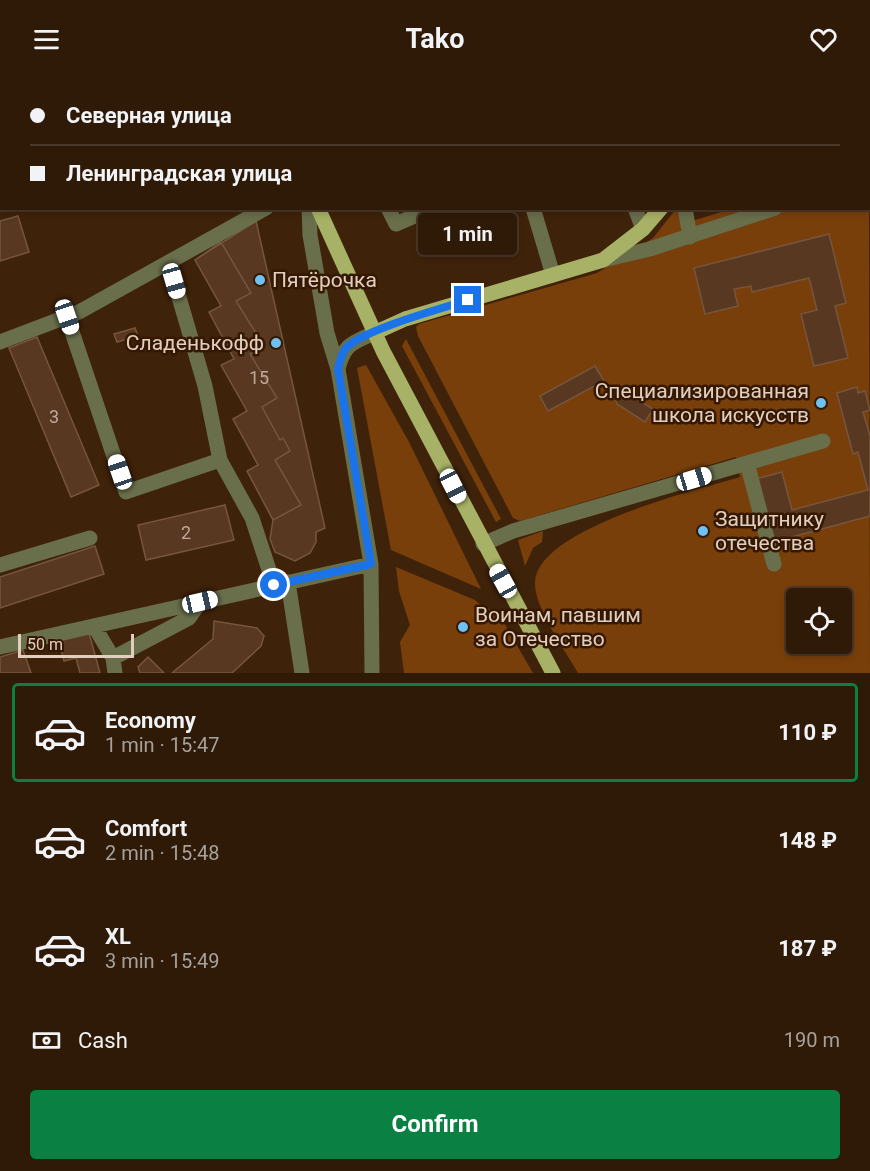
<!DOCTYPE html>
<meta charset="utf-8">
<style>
body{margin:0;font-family:Roboto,sans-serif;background:#372312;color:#f1f3f6;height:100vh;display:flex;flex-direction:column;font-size:22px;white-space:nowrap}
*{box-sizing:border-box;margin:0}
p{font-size:20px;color:#a7a19c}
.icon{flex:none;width:33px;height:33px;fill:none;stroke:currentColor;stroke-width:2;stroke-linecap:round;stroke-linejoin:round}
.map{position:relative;height:595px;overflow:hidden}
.drawer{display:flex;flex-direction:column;background:#2f1a08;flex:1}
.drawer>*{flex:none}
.hud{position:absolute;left:0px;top:0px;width:870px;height:132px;box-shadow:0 3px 9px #0003,0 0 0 2px #4a3829;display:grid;align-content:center;height:132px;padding:0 30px;background:#2f1a08}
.tools{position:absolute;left:786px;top:510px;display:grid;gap:12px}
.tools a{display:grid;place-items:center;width:66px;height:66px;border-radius:6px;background:#2f1a08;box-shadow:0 3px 9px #0003,0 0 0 2px #4a3829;font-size:30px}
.scale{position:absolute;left:18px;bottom:15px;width:116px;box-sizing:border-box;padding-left:6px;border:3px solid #e2cec1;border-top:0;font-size:16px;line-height:21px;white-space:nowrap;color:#e2cec1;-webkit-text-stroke:4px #351801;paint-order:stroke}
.end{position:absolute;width:27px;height:27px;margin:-14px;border:8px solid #1a73e8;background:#fff;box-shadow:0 0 0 3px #fff}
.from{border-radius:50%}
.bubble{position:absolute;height:42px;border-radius:6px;background:#2f1a08;box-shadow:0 3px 9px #0003,0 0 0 2px #4a3829;font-size:20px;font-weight:700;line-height:42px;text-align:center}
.car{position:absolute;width:18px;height:36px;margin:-18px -9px;border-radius:8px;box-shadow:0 0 4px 2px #0007;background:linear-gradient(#fff 24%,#345 0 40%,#fff 0 76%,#345 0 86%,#fff 0)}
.hud b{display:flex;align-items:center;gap:21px;height:57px;font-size:22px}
.hud b+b{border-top:2px solid #4a3829}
.hud i{width:15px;height:15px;background:#f1f3f6}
ul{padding:10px 0 0;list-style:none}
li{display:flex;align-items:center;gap:18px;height:99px;margin:0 12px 9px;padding:0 18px;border:3px solid transparent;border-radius:6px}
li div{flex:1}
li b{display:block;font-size:22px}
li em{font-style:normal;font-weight:700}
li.current{border-color:#0b8043}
li>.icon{width:54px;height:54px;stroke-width:1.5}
.pay{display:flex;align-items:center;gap:15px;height:66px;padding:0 30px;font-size:22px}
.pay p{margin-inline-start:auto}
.cta{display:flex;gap:12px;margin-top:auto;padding:12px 30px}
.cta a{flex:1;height:69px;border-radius:6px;background:#0b8043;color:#fff;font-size:24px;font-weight:700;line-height:69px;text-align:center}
header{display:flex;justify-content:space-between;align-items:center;height:78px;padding:0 30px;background:#2f1a08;font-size:27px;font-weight:700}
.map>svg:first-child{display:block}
.green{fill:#793f0b;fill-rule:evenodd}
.building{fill:#583821;stroke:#77553d;stroke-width:1.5}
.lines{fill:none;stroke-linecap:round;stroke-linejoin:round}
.minor{stroke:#696e4b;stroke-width:15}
.major{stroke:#a7b266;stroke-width:15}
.route{stroke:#1a73e8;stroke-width:8}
.poi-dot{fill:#6ec2f3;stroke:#351801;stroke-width:2}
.labels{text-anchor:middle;stroke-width:5;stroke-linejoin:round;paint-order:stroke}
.number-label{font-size:18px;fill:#c0a899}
.poi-label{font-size:21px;fill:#e2cec1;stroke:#351801;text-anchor:start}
</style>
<header><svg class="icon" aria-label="menu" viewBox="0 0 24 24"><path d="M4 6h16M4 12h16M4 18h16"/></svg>Tako<svg class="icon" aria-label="heart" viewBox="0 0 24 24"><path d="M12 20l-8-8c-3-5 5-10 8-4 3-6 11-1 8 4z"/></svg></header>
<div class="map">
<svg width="870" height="595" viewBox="0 0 870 595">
<rect width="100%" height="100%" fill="#3f220a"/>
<path class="green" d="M869,130l1,465h-292c-13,-23 -44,-65 -43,-91 2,-53 161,-92 205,-105l-4,-20 -216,64 -7,-3 -95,-182 -2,-9 3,-3 178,-51 56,-35 23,-29h13l3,12 39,-12zM796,520h46v46h-46z
M406,261l95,180 -5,3 -94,-176z
M366,287l43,77 72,147 -90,-39 -34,-182z
M543,453l-1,11 -9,6 -8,18 -7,-26z
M396,489l79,33c6,7 15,8 23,13l35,60h-129l-4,-31 10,-17 -11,-34z"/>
<path class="building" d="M18,138l11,36 -29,9v-40z
M256,143l69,307 -9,4v10l-6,11 -15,8 -20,-9 -5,-13 3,-19 -26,-49 11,-6 -25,-46 14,-8 -26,-46 13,-6 -25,-47 12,-6 -26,-46z
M829,156l17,69 -11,3 13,52 -34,8 -13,-52 16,-4 -8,-32 -57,14 -1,-6 -17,3 4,17 -33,8 -11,-46z
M221,164l30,51 -15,8 28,45 -14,8 27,44 -15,9 18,33 3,-2 7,13 -15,9 26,45 -28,15 -26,-49 11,-6 -25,-46 14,-8 -26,-46 13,-6 -25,-47 12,-6 -26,-46z
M135,250l3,8 -21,6 -3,-8z
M37,259l62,148 -28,12 -62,-149z
M595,288l9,15 -56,30 -8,-15z
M857,309l1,6 7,-2 5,19 -7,2 7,24v80l-97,26 -17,-63 26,-7 10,38 76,-20 -10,-38 -5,2 -16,-61z
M625,314l28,17 -8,13 -28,-18 -3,-10z
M225,427l9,35 -88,20 -8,-35z
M95,468l9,28 -104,34v-31z
M214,543l43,7 7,8 -3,10 -29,27h-60l41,-34z
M89,555l11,40h-20l-4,-15 -12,3 -5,-20z
M23,572l8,23h-31v-16z
M148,579l16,16h-24l-2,-6z"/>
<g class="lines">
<path class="minor" d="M508,0v2
M585,0v2
M376,2v-2
M519,2l4,-2
M868,100l2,-1
M309,130l1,27 17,98 11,36 33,195 1,109
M388,130l8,16 37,-16
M470,130l7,8 30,-8
M533,130l20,67
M635,130l8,21
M685,130l5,29
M603,182l47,-11 125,-41
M169,185l36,123 15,74 32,58 22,67
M67,239l59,175 94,-32
M0,264l79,-30 187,-104
M338,291c6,-25 14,-26 36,-36
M747,385l27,101
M483,466l30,-13 310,-90
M0,487l90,-27
M288,504l14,91
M94,548l19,32 2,15
M0,569l371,-83
M113,580l76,-40 11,-16"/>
<path class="major" d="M245,0l1,2
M757,2l1,-2
M318,130l65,143 170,322
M374,255l31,-14 198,-59 40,-31 18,-21"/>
</g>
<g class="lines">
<path class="route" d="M274,507l97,-21 -33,-195c2,-7 3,-15 8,-21 16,-18 97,-40 122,-48"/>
</g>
<g class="poi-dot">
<circle cx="260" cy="202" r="6"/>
<circle cx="276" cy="265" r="6"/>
<circle cx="821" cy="325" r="6"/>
<circle cx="703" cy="453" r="6"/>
<circle cx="463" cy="549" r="6"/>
</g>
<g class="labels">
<g class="number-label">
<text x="259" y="306">15</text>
<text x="54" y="345">3</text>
<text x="186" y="461">2</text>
</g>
<g class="poi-label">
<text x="272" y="209">Пятёрочка</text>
<text x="264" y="272" text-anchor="end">Сладенькофф</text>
<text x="809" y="320" text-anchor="end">Специализированная<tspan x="809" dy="24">школа искусств</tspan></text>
<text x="715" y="448">Защитнику<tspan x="715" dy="24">отечества</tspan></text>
<text x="475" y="544">Воинам, павшим<tspan x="475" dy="24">за Отечество</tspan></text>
</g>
</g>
</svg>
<div class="tools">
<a><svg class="icon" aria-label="locate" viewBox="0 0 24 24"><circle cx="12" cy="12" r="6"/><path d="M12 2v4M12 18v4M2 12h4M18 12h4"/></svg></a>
</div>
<div class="scale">50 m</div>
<i class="end from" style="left:274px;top:507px"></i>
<i class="end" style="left:468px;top:222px"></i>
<div class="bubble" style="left:418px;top:135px;width:99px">1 min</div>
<i class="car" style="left:174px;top:203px;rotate:164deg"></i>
<i class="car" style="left:67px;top:239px;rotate:161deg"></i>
<i class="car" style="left:120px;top:394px;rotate:341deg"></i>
<i class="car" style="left:694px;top:401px;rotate:73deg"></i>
<i class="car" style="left:453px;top:408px;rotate:153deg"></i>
<i class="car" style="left:503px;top:503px;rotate:331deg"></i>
<i class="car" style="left:200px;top:524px;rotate:77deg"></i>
<div class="hud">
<b><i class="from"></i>Северная улица</b>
<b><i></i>Ленинградская улица</b>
</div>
</div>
<section class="drawer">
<ul>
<li class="current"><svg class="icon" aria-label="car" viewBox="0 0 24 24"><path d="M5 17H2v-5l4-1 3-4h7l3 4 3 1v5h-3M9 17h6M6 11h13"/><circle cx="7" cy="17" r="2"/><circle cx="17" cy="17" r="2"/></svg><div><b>Economy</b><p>1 min · 15:47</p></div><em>110 ₽</em></li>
<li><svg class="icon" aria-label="car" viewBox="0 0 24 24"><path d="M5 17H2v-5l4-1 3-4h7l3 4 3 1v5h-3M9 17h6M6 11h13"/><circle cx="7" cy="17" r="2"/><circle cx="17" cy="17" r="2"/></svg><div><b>Comfort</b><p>2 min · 15:48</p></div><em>148 ₽</em></li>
<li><svg class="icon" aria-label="car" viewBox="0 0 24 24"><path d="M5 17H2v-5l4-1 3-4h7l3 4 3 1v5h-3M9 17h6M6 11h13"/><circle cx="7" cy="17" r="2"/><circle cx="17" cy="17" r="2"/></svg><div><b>XL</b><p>3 min · 15:49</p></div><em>187 ₽</em></li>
</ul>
<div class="pay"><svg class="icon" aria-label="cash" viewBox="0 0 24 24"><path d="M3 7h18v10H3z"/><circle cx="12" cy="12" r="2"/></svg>Cash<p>190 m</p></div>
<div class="cta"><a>Confirm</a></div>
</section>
